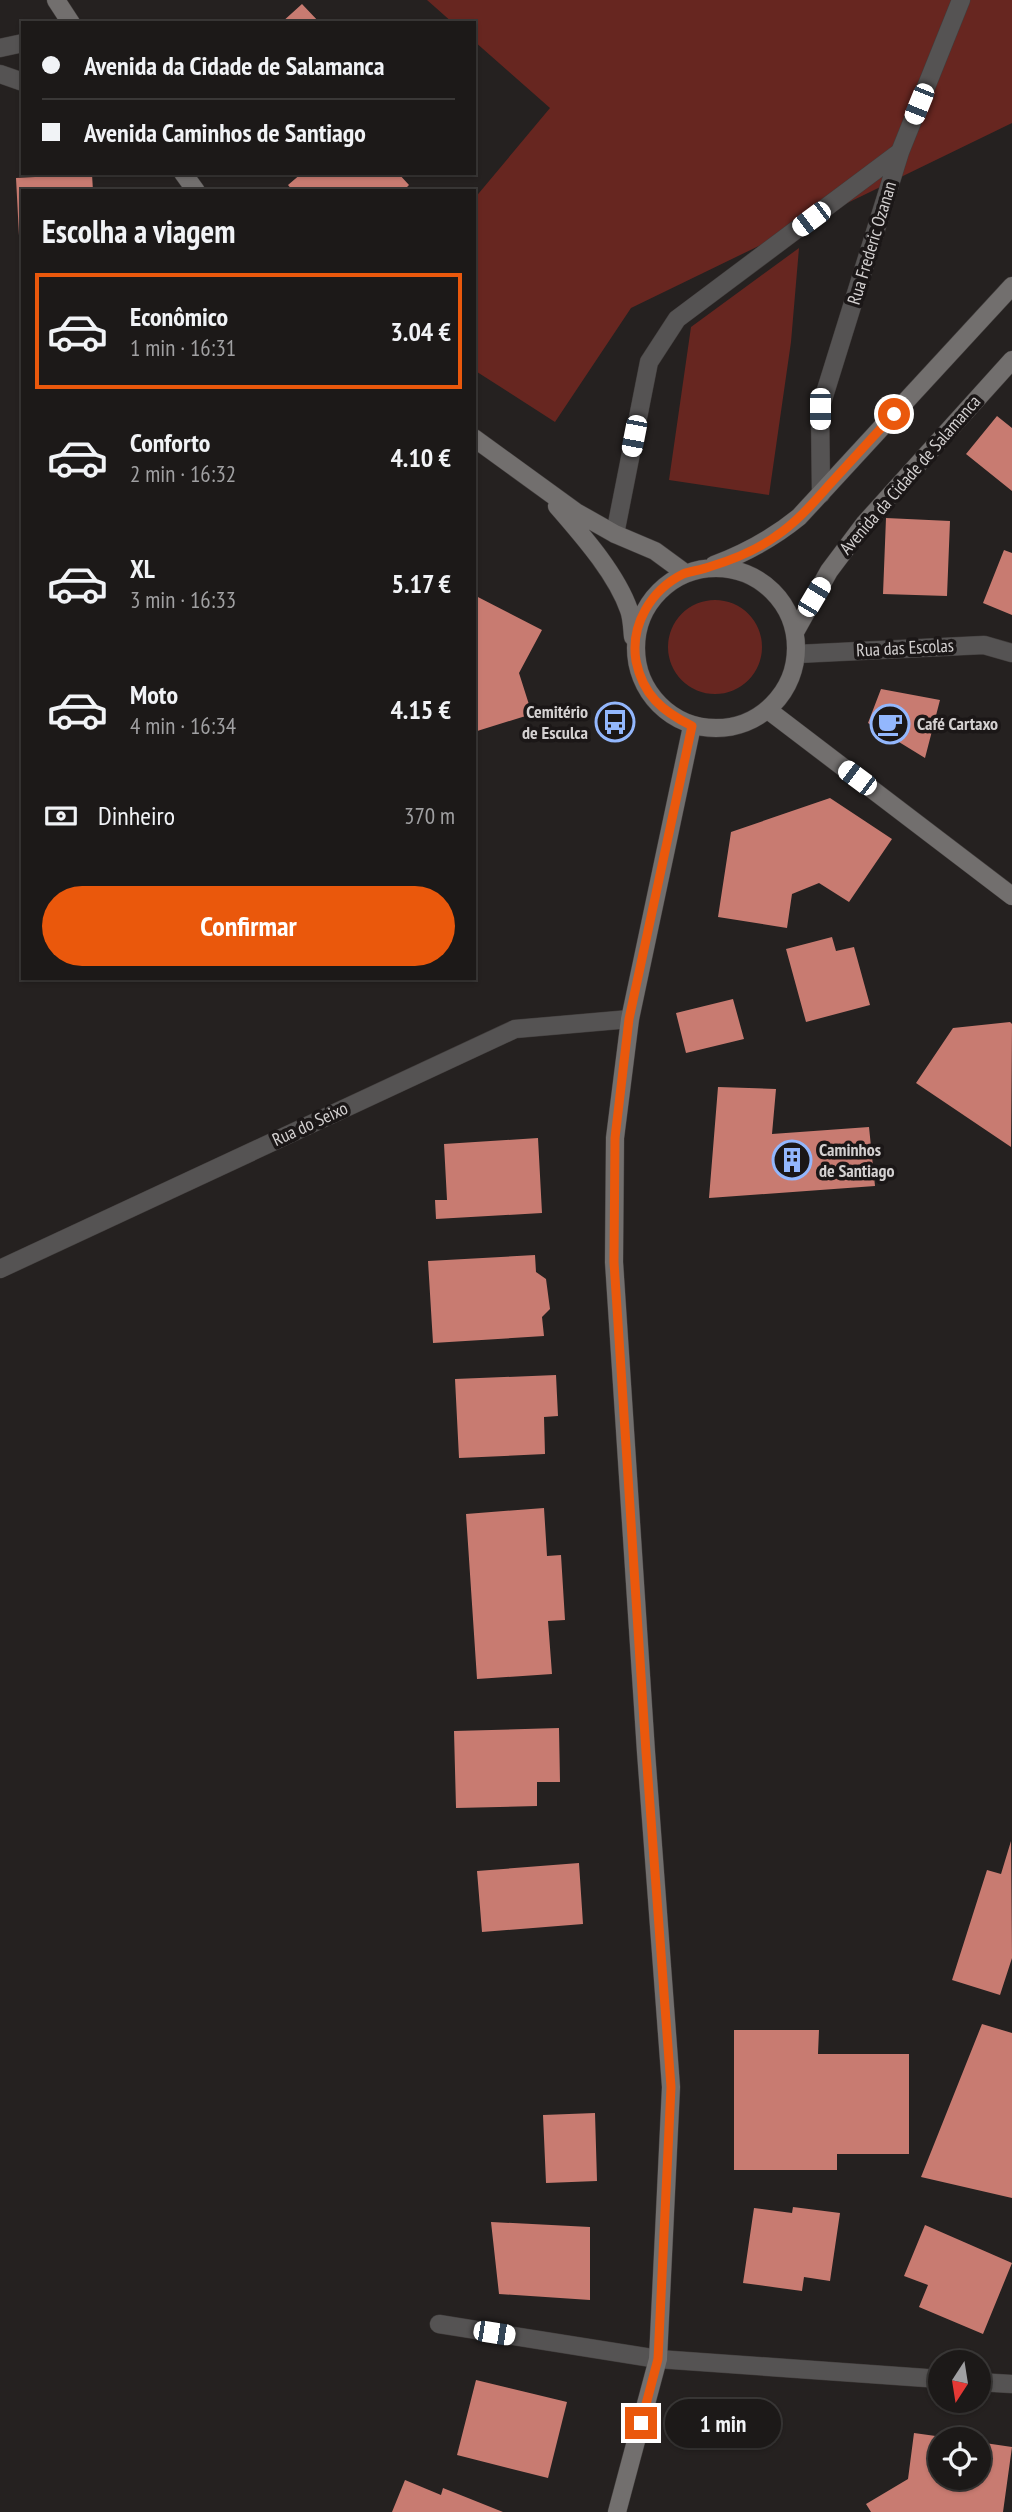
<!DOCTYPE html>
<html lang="pt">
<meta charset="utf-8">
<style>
body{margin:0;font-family:"PT Sans Narrow",sans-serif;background:#252221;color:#f1f3f6;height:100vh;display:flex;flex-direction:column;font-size:26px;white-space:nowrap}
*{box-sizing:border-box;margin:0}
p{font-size:23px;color:#a0a0a2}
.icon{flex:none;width:38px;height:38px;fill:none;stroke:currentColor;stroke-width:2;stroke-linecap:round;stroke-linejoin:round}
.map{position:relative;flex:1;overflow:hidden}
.side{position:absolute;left:21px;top:189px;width:455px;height:791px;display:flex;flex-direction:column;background:#1c1918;border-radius:0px;box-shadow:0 2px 5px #0004,0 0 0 2px #3a3837}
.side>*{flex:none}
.hud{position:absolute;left:21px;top:21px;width:455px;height:154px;border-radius:0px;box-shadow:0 2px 5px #0004,0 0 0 2px #3a3837;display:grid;align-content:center;height:154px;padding:0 21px;background:#1c1918}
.needle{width:46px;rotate:192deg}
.tools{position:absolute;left:928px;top:2350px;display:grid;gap:14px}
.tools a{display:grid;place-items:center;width:63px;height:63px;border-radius:50%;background:#1c1918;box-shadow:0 2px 5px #0004,0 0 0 2px #3a3837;font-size:35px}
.end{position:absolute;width:32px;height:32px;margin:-16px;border:9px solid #ea580c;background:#fff;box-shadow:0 0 0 4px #fff}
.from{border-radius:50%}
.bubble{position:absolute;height:49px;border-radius:24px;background:#1c1918;box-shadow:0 2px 5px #0004,0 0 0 2px #3a3837;font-size:23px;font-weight:700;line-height:49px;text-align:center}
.car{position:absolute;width:21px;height:42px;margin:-21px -10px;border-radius:9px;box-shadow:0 0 5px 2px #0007;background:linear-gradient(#fff 24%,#345 0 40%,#fff 0 76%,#345 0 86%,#fff 0)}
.hud b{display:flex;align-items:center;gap:24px;height:66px;font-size:26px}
.hud b+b{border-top:2px solid #3a3837}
.hud i{width:18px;height:18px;background:#f1f3f6}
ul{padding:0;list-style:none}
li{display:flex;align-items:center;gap:21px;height:116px;margin:0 14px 10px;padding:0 7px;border:4px solid transparent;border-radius:0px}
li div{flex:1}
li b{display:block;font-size:26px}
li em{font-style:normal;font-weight:700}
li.on{border-color:#ea580c}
li>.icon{width:63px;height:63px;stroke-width:1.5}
h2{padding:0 21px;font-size:32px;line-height:84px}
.pay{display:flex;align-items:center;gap:18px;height:77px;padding:0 21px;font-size:26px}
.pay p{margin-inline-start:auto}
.action{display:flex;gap:14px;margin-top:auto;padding:14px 21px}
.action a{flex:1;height:80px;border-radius:42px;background:#ea580c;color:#fff;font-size:28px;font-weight:700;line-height:80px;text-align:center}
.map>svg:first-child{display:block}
.green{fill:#672620}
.building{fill:#c87b71}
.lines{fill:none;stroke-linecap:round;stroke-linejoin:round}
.street-casing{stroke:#413d3c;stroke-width:19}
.secondary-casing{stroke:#413d3c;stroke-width:19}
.street{stroke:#555353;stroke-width:18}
.secondary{stroke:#726f6e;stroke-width:18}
.route{stroke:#ea580c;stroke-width:9}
.labels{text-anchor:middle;stroke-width:7;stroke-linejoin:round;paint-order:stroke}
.street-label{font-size:18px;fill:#d4d1d1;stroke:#1b1717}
.poi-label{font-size:18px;font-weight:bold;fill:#d4d1d1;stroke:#1b1717;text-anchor:start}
</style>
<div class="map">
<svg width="1012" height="2512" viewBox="0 0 1012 2512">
<rect width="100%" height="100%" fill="#252120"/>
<path class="green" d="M427,0h585v123l-381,185 -76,114 -81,-52v-171l76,-91 -76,-67v-18h-21z
M799,248l-8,94 -22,153 -100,-15 22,-153z
M668 647a47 47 0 1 1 94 0a47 47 0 1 1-94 0Z"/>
<path class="building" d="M302,4l18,19h-39z
M302,173h96l11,12 -6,6h-110l-5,-6z
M92,174l1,17h-70v63l-3,1 -4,-77z
M997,416l15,12v63l-46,-37z
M886,518l64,3 -3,75 -64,-2z
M1004,550l8,3v62l-29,-12z
M474,595l68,35 -23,43 13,41 -58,18z
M881,689l59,11 -15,58 -57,-35z
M830,798l62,41 -43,63 -30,-19 -27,11 -5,34 -69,-11 13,-85z
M832,937l4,14 18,-4 16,58 -64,17 -20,-73z
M733,999l11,40 -58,14 -10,-40z
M1010,1022l2,2 -1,123 -95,-64 37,-55z
M718,1087l58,2 -4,45 97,-7 6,59 -166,12z
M538,1138l4,75 -106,6 -1,-19h12l-3,-56z
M535,1255l1,17 10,7 4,30 -8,8 2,19 -111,7 -5,-82z
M556,1375l2,41 -14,1 1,37 -86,4 -4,-79z
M544,1508l3,48 14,-1 4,65 -17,1 4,53 -75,5 -11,-165z
M559,1728l1,54h-23v24l-81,2 -2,-77z
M1011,1841l1,117 -12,37 -48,-15 35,-110 14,4z
M579,1863l4,61 -101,8 -5,-61z
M982,2024l30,9v165l-91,-21z
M734,2030h85l-1,24h91v100h-72v16h-103z
M595,2113l2,68 -51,2 -3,-68z
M793,2207l47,6 -10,68 -26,-4 -2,14 -59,-8 11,-75 38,5z
M491,2222l99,5v73l-91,-6z
M925,2225l87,38 -29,71 -64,-27 9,-22 -24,-9z
M476,2380l91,22 -19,76 -91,-23z
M914,2433l36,5 -10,2v38h38v-36l34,5 -9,65h-132l-5,-8 42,-25z
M405,2480l36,15 2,-7 60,24h-111z"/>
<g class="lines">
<defs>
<path id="street" d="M0,48l23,-5
M0,74l23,8
M821,494l-1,-85 80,-257 61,-152
M615,534l34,-172 28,-43 223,-167
M797,654l187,-9 28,8
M0,1269l515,-240 115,-10
M439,2324l219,35 282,20
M978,2382l34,2"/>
<path id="secondary" d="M56,0l15,23
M183,173l13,18
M474,438l102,74 39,22 40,17 30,22
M557,506c25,29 59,67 72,104 3,8 3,18 4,27
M714,565c32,-12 58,-26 85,-48l213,-231
M636 648a80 80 0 1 1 160 0a80 80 0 1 1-160 0Z
M795,632l34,-61 36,-48 147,-163
M768,710l244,186
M617,2512l41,-153 13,-272 -25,-335 -32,-490 1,-124 15,-119 62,-293"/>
</defs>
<use href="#street" class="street-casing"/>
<use href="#secondary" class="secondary-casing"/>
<use href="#street" class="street"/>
<use href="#secondary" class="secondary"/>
</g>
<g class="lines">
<path class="route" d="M641,2423l17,-64 13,-272 -25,-335 -32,-490 1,-124 14,-119 63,-293c-30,-15 -49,-31 -56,-65 -6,-36 15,-71 47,-87 8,-3 18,-4 26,-7 23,-7 48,-17 67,-31 21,-14 37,-33 54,-52 21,-23 43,-47 64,-70"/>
</g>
<defs>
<symbol id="bus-ring" viewBox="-11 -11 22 22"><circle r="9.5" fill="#1b1717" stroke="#93b7fd" stroke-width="1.5"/><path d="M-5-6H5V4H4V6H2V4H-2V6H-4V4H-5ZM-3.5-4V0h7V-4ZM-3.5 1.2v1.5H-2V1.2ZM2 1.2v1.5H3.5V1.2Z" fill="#93b7fd"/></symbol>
<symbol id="cafe-ring" viewBox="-11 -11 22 22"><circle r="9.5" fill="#1b1717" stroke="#93b7fd" stroke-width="1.5"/><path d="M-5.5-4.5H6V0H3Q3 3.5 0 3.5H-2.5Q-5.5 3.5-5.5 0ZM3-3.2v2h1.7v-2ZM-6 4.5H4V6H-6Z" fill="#93b7fd"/></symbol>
<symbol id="building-ring" viewBox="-11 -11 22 22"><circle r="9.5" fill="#1b1717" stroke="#93b7fd" stroke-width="1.5"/><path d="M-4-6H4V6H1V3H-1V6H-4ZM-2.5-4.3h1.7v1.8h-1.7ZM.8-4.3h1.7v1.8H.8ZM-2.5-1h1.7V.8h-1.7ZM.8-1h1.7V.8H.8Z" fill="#93b7fd"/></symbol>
</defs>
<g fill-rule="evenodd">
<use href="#bus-ring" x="593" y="700" width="44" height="44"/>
<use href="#cafe-ring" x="868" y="702" width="44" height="44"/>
<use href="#building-ring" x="770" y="1138" width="44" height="44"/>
</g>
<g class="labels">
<g class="street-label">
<text transform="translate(872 243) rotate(-73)" y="6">Rua Frederic Ozanan</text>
<text transform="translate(910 475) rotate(-49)" y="6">Avenida da Cidade de Salamanca</text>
<text transform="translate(905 648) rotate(-3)" y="6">Rua das Escolas</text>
<text transform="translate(310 1124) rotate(-25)" y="6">Rua do Seixo</text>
</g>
<g class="poi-label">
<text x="588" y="718" text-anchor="end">Cemitério<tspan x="588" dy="21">de Esculca</tspan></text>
<text x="917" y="730">Café Cartaxo</text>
<text x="819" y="1156">Caminhos<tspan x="819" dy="21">de Santiago</tspan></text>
</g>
</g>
</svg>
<div class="tools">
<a><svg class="needle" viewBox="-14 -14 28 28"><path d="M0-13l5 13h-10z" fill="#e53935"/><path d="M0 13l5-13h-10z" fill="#a0a0a2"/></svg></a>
<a><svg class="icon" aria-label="locate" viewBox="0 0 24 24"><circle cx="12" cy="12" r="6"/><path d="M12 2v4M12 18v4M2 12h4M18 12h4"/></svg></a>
</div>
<i class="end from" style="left:894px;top:414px"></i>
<i class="end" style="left:641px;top:2423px"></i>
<div class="bubble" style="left:665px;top:2399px;width:116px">1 min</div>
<i class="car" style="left:919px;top:104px;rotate:202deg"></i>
<i class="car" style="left:811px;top:219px;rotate:233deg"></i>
<i class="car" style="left:820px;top:409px;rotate:180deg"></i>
<i class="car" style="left:634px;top:436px;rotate:191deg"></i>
<i class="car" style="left:814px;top:597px;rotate:31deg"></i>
<i class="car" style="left:857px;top:778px;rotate:307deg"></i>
<i class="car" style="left:494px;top:2333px;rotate:99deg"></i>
<div class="hud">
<b><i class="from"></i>Avenida da Cidade de Salamanca</b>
<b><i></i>Avenida Caminhos de Santiago</b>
</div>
<section class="side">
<h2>Escolha a viagem</h2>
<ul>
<li class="on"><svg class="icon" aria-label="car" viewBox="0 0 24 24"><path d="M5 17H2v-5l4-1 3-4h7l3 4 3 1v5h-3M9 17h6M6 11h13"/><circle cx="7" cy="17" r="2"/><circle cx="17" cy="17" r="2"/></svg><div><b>Econômico</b><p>1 min · 16:31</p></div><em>3.04 €</em></li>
<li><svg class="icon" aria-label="car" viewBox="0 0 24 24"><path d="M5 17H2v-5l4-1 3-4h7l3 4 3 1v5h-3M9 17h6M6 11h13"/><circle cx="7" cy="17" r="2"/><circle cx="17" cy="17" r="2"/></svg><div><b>Conforto</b><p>2 min · 16:32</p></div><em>4.10 €</em></li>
<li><svg class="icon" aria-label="car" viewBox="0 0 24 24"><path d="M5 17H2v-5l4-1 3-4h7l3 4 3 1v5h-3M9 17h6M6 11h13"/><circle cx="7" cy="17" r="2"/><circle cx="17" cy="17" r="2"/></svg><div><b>XL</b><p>3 min · 16:33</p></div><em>5.17 €</em></li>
<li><svg class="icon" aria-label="car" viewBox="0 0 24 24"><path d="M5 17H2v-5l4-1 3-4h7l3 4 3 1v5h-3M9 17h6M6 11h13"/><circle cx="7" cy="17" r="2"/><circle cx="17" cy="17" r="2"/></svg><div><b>Moto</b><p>4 min · 16:34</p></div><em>4.15 €</em></li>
</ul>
<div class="pay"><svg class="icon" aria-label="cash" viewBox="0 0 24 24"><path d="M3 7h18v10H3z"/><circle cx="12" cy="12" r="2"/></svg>Dinheiro<p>370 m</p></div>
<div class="action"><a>Confirmar</a></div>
</section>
</div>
